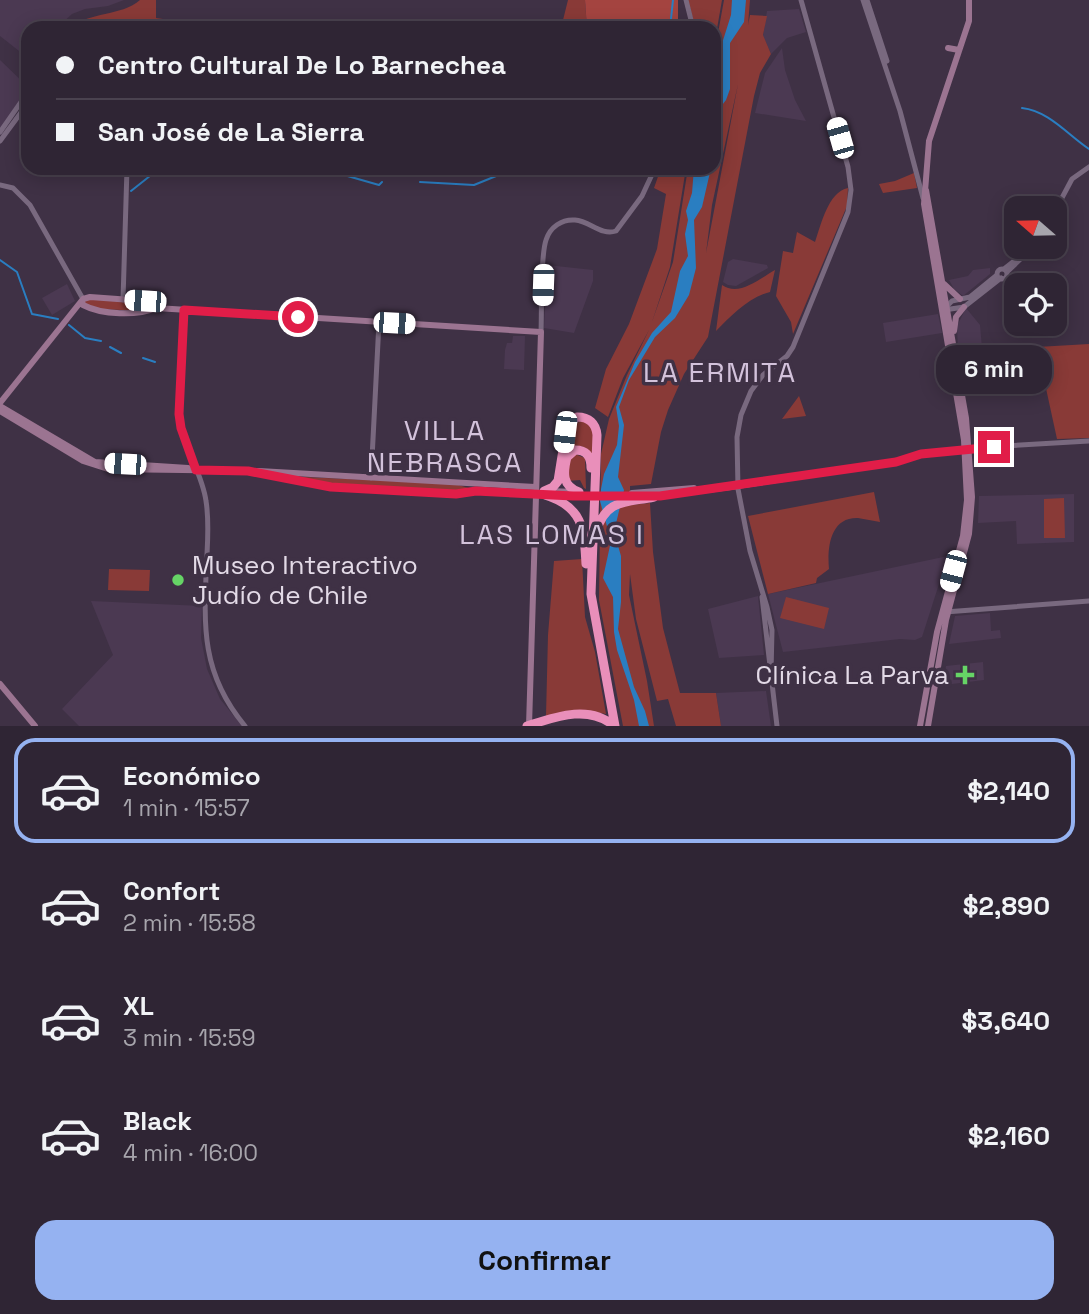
<!DOCTYPE html>
<html lang="es">
<meta charset="utf-8">
<style>
body{margin:0;font-family:"Space Grotesk",sans-serif;background:#3b3140;color:#f1f3f6;height:100vh;display:flex;flex-direction:column;font-size:26px;white-space:nowrap}
*{box-sizing:border-box;margin:0}
p{font-size:23px;color:#a7a5ac}
.icon{flex:none;width:38px;height:38px;fill:none;stroke:currentColor;stroke-width:2;stroke-linecap:round;stroke-linejoin:round}
.map{position:relative;height:726px;overflow:hidden}
.sheet{display:flex;flex-direction:column;background:#2f2534;flex:1}
.sheet>*{flex:none}
.hud{position:absolute;left:21px;top:21px;width:700px;height:154px;border-radius:21px;box-shadow:0 4px 18px #0003,0 0 0 2px #4a424f;display:grid;align-content:center;height:154px;padding:0 35px;background:#2f2534}
.needle{width:46px;rotate:290deg}
.fabs{position:absolute;left:1004px;top:196px;display:grid;gap:14px}
.fabs a{display:grid;place-items:center;width:63px;height:63px;border-radius:14px;background:#2f2534;box-shadow:0 4px 18px #0003,0 0 0 2px #4a424f;font-size:35px}
.end{position:absolute;width:32px;height:32px;margin:-16px;border:9px solid #e11d48;background:#fff;box-shadow:0 0 0 4px #fff}
.from{border-radius:50%}
.bubble{position:absolute;height:49px;border-radius:21px;background:#2f2534;box-shadow:0 4px 18px #0003,0 0 0 2px #4a424f;font-size:23px;font-weight:700;line-height:49px;text-align:center}
.car{position:absolute;width:21px;height:42px;margin:-21px -10px;border-radius:9px;box-shadow:0 0 5px 2px #0007;background:linear-gradient(#fff 24%,#345 0 40%,#fff 0 76%,#345 0 86%,#fff 0)}
.hud b{display:flex;align-items:center;gap:24px;height:66px;font-size:26px}
.hud b+b{border-top:2px solid #4a424f}
.hud i{width:18px;height:18px;background:#f1f3f6}
ul{padding:12px 0 0;list-style:none}
li{display:flex;align-items:center;gap:21px;height:105px;margin:0 14px 10px;padding:0 21px;border:4px solid transparent;border-radius:21px}
li div{flex:1}
li b{display:block;font-size:26px}
li em{font-style:normal;font-weight:700}
li.on{border-color:#95b2f1}
li>.icon{width:63px;height:63px;stroke-width:1.5}
.cta{display:flex;gap:14px;margin-top:auto;padding:14px 35px}
.cta a{flex:1;height:80px;border-radius:21px;background:#95b2f1;color:#111;font-size:28px;font-weight:700;line-height:80px;text-align:center}
.map>svg:first-child{display:block}
.built{fill:#4b3952}
.green{fill:#893a37;fill-rule:evenodd}
.forest{fill:#a44440}
.water{fill:#2a7ec1}
.lines{fill:none;stroke-linecap:round;stroke-linejoin:round}
.stream{stroke:#2a7ec1;stroke-width:2}
.tertiary{stroke:#79697f;stroke-width:5}
.secondary{stroke:#9b7491;stroke-width:6}
.motorway{stroke:#e98fba;stroke-width:9}
.route{stroke:#e11d48;stroke-width:9}
.poi-dot{fill:#66d466;stroke:#3f3145;stroke-width:2.5}
.labels{text-anchor:middle;stroke-width:7;stroke-linejoin:round;paint-order:stroke}
.poi-label{font-size:26px;fill:#e3dae7;stroke:#3f3145;text-anchor:start}
.neighbourhood-label{font-size:28px;letter-spacing:2px;fill:#d3c2db;stroke:#3f3145}
</style>
<div class="map">
<svg width="1089" height="726" viewBox="0 0 1089 726">
<rect width="100%" height="100%" fill="#3f3145"/>
<path class="built" d="M0,0h124l-16,6 -23,3 -13,5 -15,14h-29v30l-28,-22z
M799,9l7,23 -19,6 -16,16 -8,-18 4,-25z
M782,48l3,22 10,30 11,21 -51,-8 10,-40z
M0,60l28,27 -28,43z
M733,259l34,6 1,3 -32,18 -8,-1 -5,-3 5,-20z
M547,265l46,5v11l-19,52 -30,-5z
M990,268v6l-27,22 -9,-7 -5,-9 19,-4 5,-6z
M67,284l8,17 -23,14 -10,-17z
M966,308l14,17 2,23 -24,3 -1,-25z
M938,314l4,19 -56,9 -3,-19z
M513,336h12l-1,34 -20,-1 1,-19 2,-7h5z
M1074,494v48l-57,2 -1,-23 -38,2 1,-27z
M948,556l-26,81 -7,3 -15,-1 -117,13 -15,-58z
M758,596l6,59 -45,3 -11,-49z
M91,601l111,5 -1,32 6,31 13,30 22,27h-163l-17,-17 51,-54z
M990,613l1,18 9,-1 1,8 -52,6 6,-28z
M983,662l1,18 -40,5 2,-19z
M766,691l5,35h-50l-5,-33z"/>
<path class="green" d="M140,0h16v18l7,1 -1,9h-91c19,-17 49,-11 69,-28z
M568,0h17l2,28h-26z
M688,0h34l-8,46v-18h-19z
M724,0h26l-2,25 2,-10 17,1 -4,19 8,19 -11,19 -6,23 -46,241 -24,37 -16,36 -7,22 -10,52 -21,2v19l20,-2 3,49 10,76 17,65h36l5,33h-45l-8,-27 -11,2 -21,-82 -6,-45 -1,21 18,86 7,45h-31l-24,-126 2,-146 8,-35 18,-44 22,-45 -26,48 -15,39 -13,-9 11,-39 23,-45 28,-75 9,-55 -12,-6 7,-20h25l-16,99 -18,55 21,-60 15,-94h26v-113zM738,84l-32,169 6,-48z
M914,173l3,15 -34,5 -4,-9 16,-3z
M848,188l-1,18 -54,128 -2,-12 -15,-26 7,-45 10,2 4,-21 18,10c6,-17 13,-50 33,-54z
M775,270l-5,22c-21,5 -39,24 -54,39l6,-46c17,12 37,-6 53,-15z
M84,299l61,4 3,4 -3,4 -46,-2 -14,-5z
M1089,344v94l-32,1 -20,-92z
M799,396l7,20 -24,3z
M580,421l9,2 5,9 -2,23c-7,-10 -16,-12 -26,-5l5,-22z
M575,454l10,4 1,31 -2,-1 -4,-8 -13,1 3,-22z
M282,476l173,8 17,5c-63,5 -129,-1 -190,-13z
M874,492l6,30c-7,-1 -15,-3 -22,-4 -28,-1 -31,30 -29,51l-12,9 -1,5 -48,11 -20,-78z
M1064,498l1,40h-21v-39z
M582,559l3,58 10,35 11,62 -22,-4 -38,6 2,-81 6,-74z
M109,569l41,1 -1,21 -41,-1z
M786,597l43,11 -5,21 -44,-11z"/>
<path class="forest" d="M585,0h93v28h-91z"/>
<path class="water" d="M732,0h14l-2,22 -14,21v46l-4,11 -7,9 -5,35v-46l5,-26v-19l12,-38z
M694,168h17l-9,39 -8,13 2,48 -7,27 -14,23 -20,19 -26,43 -10,27 5,18 -6,52 6,13 -10,42 7,24v46l-3,27 16,58 11,24 4,15h-10l-5,-26 -17,-50 -3,-18 -1,-35 -10,-19 8,-37 -11,-40 1,-12 3,-15 13,-29 2,-19 -3,-19 19,-45 17,-29 19,-21 9,-41 8,-15 -3,-22 3,-14 -2,-9 6,-18z"/>
<g class="lines">
<path class="stream" d="M670,28l3,-28
M1022,108c27,3 46,27 67,41
M333,168l4,5 42,12 3,-3
M420,182l54,3 32,-13 14,1 19,-5
M131,191l29,-23
M0,260l17,12 15,42 26,5
M69,325l16,13 16,3
M110,347l11,6
M143,358l12,4"/>
<path class="tertiary" d="M686,0l7,28
M863,0l37,111 23,87
M867,0l20,61
M0,132l28,-40
M0,141l28,-38
M0,185l13,3 17,17 53,94
M1055,211l17,-32 17,-12
M1004,269l19,-15
M997 274a5 5 0 1 1 10 0a5 5 0 1 1-10 0Z
M1007,272l26,-25
M123,300l4,-132
M945,308l7,-7 18,-4 27,-22
M184,310l-5,104c2,31 23,57 27,87 3,18 2,35 1,53 -3,68 -8,117 38,172
M944,310l20,-3 37,-29
M541,332c1,-22 -1,-74 5,-92 4,-13 16,-21 29,-20 15,1 26,16 41,11l26,-35 13,-28
M969,448l120,-7
M371,478l8,-156
M762,597l15,129
M945,612l144,-11
M771,673l1,-43 -5,-23 -17,-56 -12,-62 -1,-52 4,-22 10,-24 12,-16 24,-19 6,-9 55,-135 3,-22 -3,-23 -47,-167"/>
<path class="secondary" d="M948,48l11,2
M926,190l40,228 6,79 -3,37 -23,86 -18,106
M944,284l16,15
M82,301l1,4c19,10 54,11 73,3l385,24 -12,394
M954,331l2,-14 8,-10
M0,403l83,-104 7,-2 55,4 11,7
M0,406l95,56 93,6
M0,411l83,50 25,8 151,2 276,16
M271,476l60,11 127,7
M548,491l27,1
M632,493l62,-5
M456,494l20,-3 97,5 63,1
M650,497l81,-10 165,-25 25,-8 47,-5
M0,684l35,42
M920,726l17,-94 26,-96 4,-36 -3,-60 -40,-236 5,-63 40,-120v-21"/>
<path class="motorway" d="M544,491l9,-4 5,-6 9,-56 10,-8c12,0 19,6 20,18l-6,159 24,132
M579,492c-17,-6 -16,-19 -12,-35l8,-7c12,0 16,7 16,18
M545,495c39,12 39,35 41,69
M596,532c10,-34 31,-29 58,-35
M527,726c28,-9 62,-22 87,0"/>
</g>
<g class="lines">
<path class="route" d="M298,317l-114,-7 -5,104 2,14 15,42 52,1 83,16 125,7 20,-3 97,5h87l236,-34 25,-8 73,-7"/>
</g>
<g class="poi-dot">
<circle cx="178" cy="580" r="7"/>
<path d="M961.5 664.5h7v7h7v7h-7v7h-7v-7h-7v-7h7z"/>
</g>
<g class="labels">
<g class="poi-label">
<text x="192" y="574">Museo Interactivo<tspan x="192" dy="30">Judío de Chile</tspan></text>
<text x="949" y="684" text-anchor="end">Clínica La Parva</text>
</g>
<g class="neighbourhood-label">
<text x="720" y="382">LA ERMITA</text>
<text x="445" y="440">VILLA<tspan x="445" dy="32">NEBRASCA</tspan></text>
<text x="552" y="544">LAS LOMAS I</text>
</g>
</g>
</svg>
<div class="fabs">
<a><svg class="needle" viewBox="-14 -14 28 28"><path d="M0-13l5 13h-10z" fill="#e53935"/><path d="M0 13l5-13h-10z" fill="#a7a5ac"/></svg></a>
<a><svg class="icon" aria-label="locate" viewBox="0 0 24 24"><circle cx="12" cy="12" r="6"/><path d="M12 2v4M12 18v4M2 12h4M18 12h4"/></svg></a>
</div>
<i class="end from" style="left:298px;top:317px"></i>
<i class="end" style="left:994px;top:447px"></i>
<div class="bubble" style="left:936px;top:345px;width:116px">6 min</div>
<i class="car" style="left:840px;top:138px;rotate:344deg"></i>
<i class="car" style="left:543px;top:285px;rotate:182deg"></i>
<i class="car" style="left:145px;top:301px;rotate:274deg"></i>
<i class="car" style="left:394px;top:323px;rotate:93deg"></i>
<i class="car" style="left:565px;top:432px;rotate:187deg"></i>
<i class="car" style="left:125px;top:464px;rotate:273deg"></i>
<i class="car" style="left:953px;top:571px;rotate:195deg"></i>
<div class="hud">
<b><i class="from"></i>Centro Cultural De Lo Barnechea</b>
<b><i></i>San José de La Sierra</b>
</div>
</div>
<section class="sheet">
<ul>
<li class="on"><svg class="icon" aria-label="car" viewBox="0 0 24 24"><path d="M5 17H2v-5l4-1 3-4h7l3 4 3 1v5h-3M9 17h6M6 11h13"/><circle cx="7" cy="17" r="2"/><circle cx="17" cy="17" r="2"/></svg><div><b>Económico</b><p>1 min · 15:57</p></div><em>$2,140</em></li>
<li><svg class="icon" aria-label="car" viewBox="0 0 24 24"><path d="M5 17H2v-5l4-1 3-4h7l3 4 3 1v5h-3M9 17h6M6 11h13"/><circle cx="7" cy="17" r="2"/><circle cx="17" cy="17" r="2"/></svg><div><b>Confort</b><p>2 min · 15:58</p></div><em>$2,890</em></li>
<li><svg class="icon" aria-label="car" viewBox="0 0 24 24"><path d="M5 17H2v-5l4-1 3-4h7l3 4 3 1v5h-3M9 17h6M6 11h13"/><circle cx="7" cy="17" r="2"/><circle cx="17" cy="17" r="2"/></svg><div><b>XL</b><p>3 min · 15:59</p></div><em>$3,640</em></li>
<li><svg class="icon" aria-label="car" viewBox="0 0 24 24"><path d="M5 17H2v-5l4-1 3-4h7l3 4 3 1v5h-3M9 17h6M6 11h13"/><circle cx="7" cy="17" r="2"/><circle cx="17" cy="17" r="2"/></svg><div><b>Black</b><p>4 min · 16:00</p></div><em>$2,160</em></li>
</ul>
<div class="cta"><a>Confirmar</a></div>
</section>
